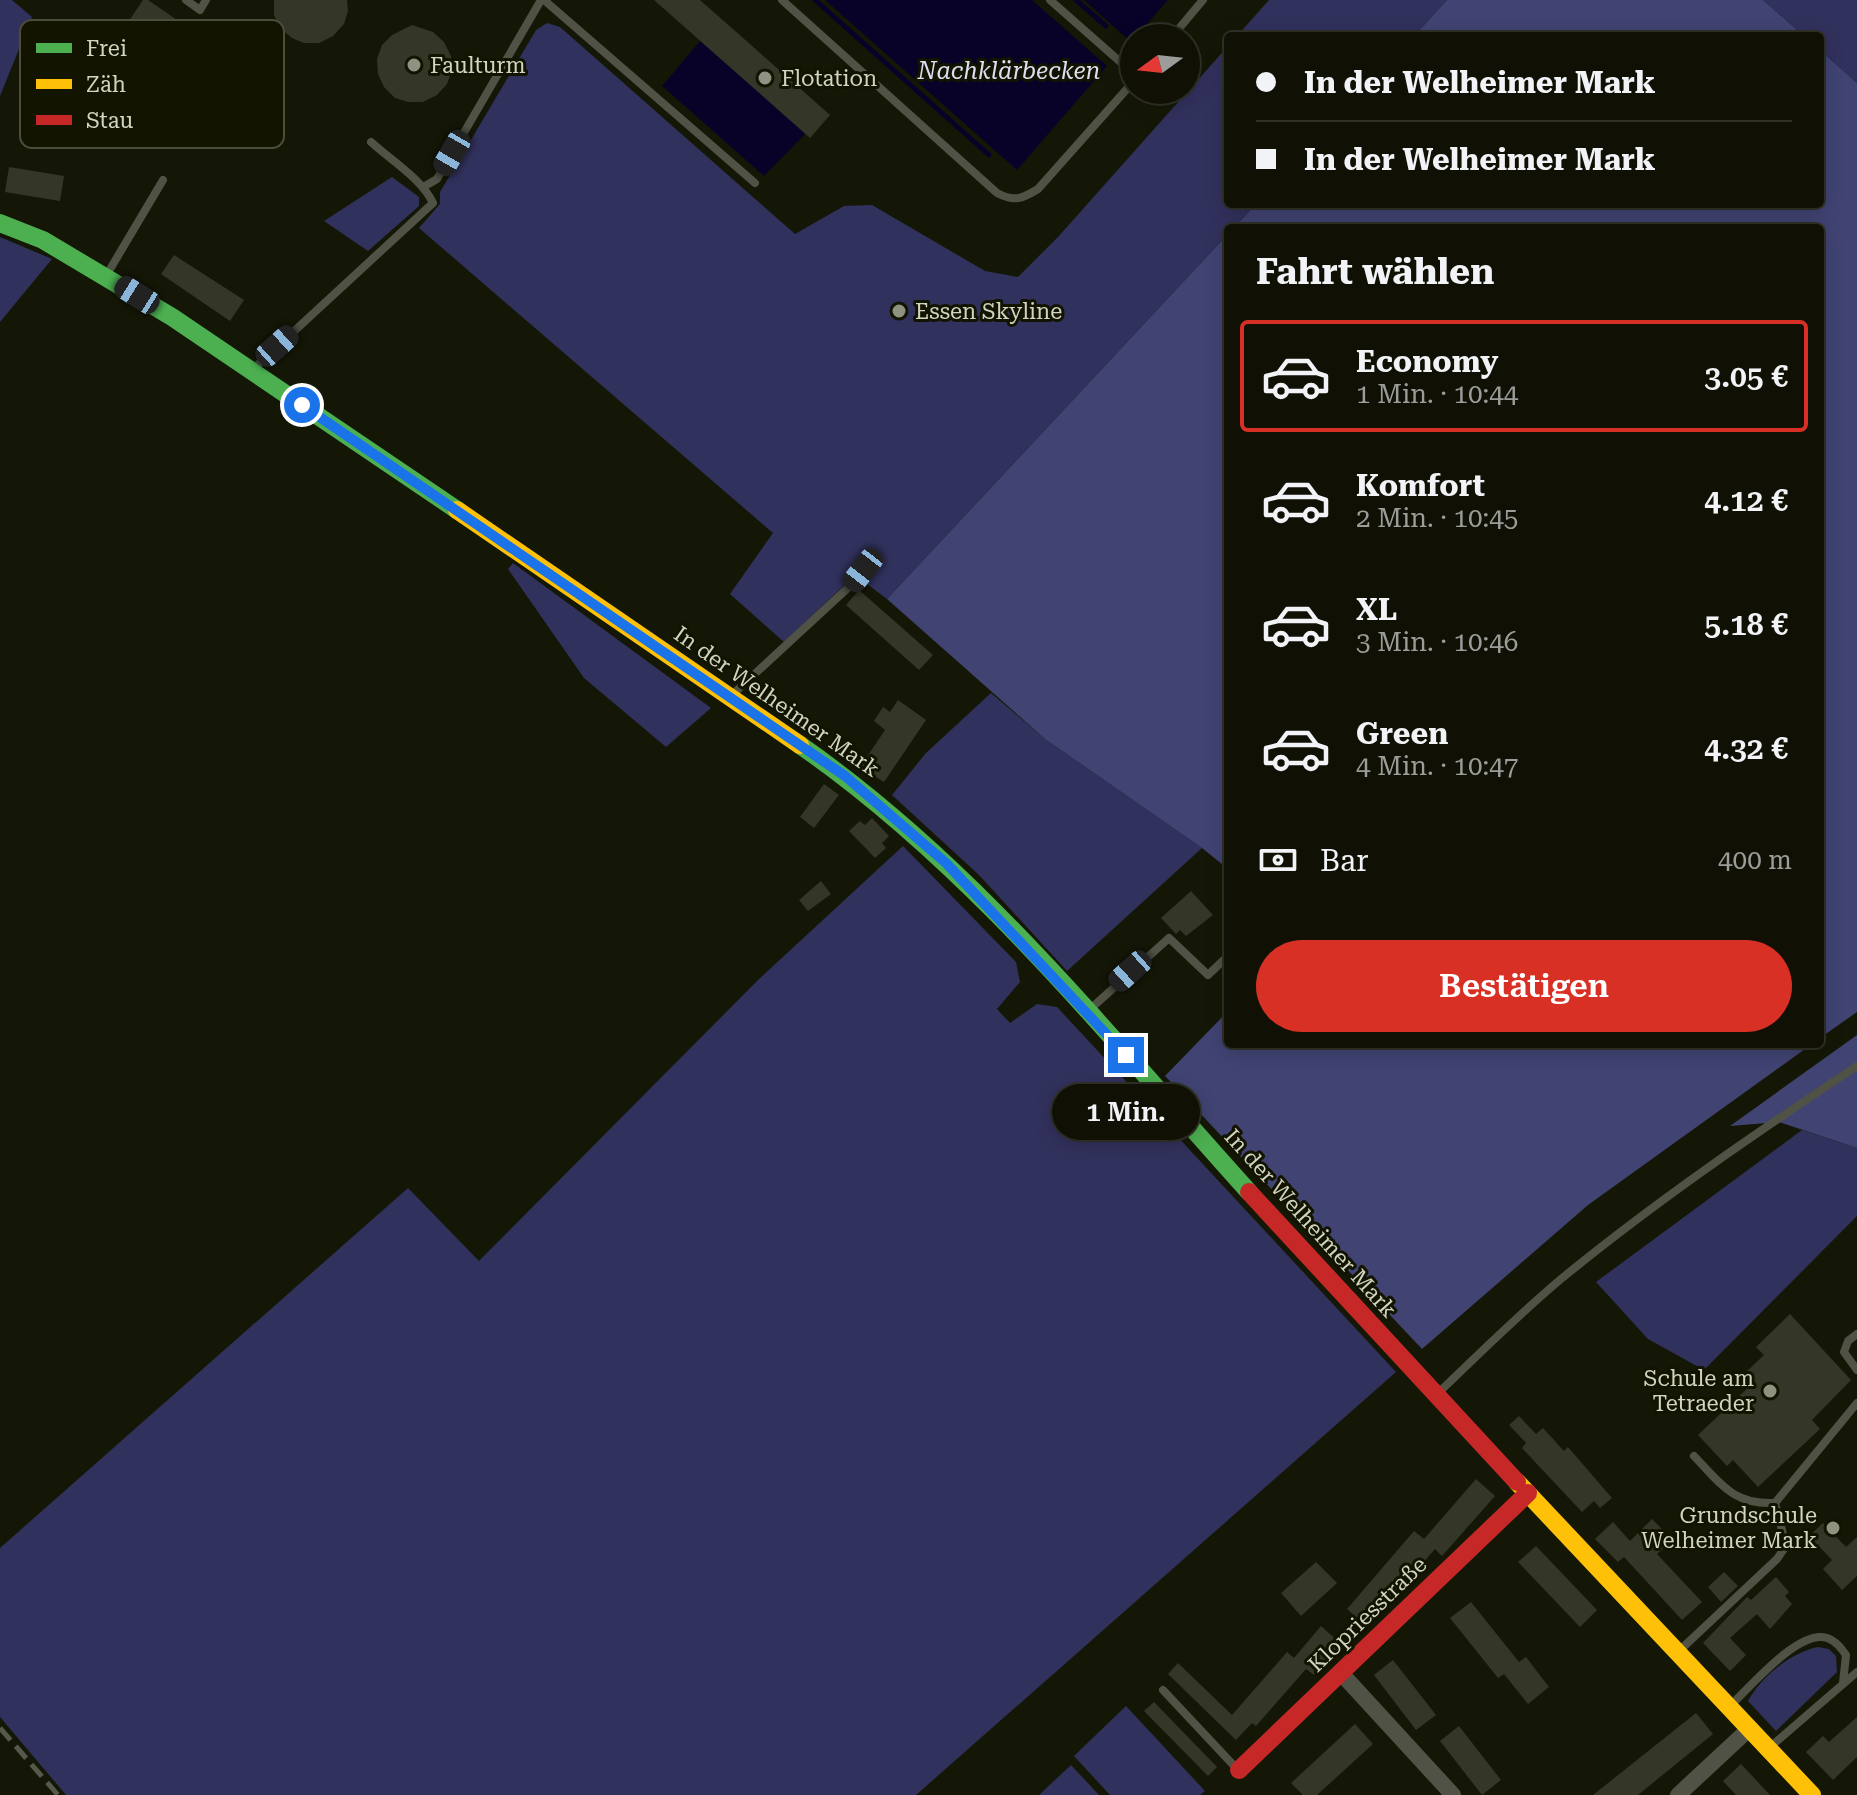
<!DOCTYPE html>
<html lang="de">
<meta charset="utf-8">
<style>
body{margin:0;font-family:"Roboto Serif",serif;background:#1e1f13;color:#f1f3f6;height:100vh;display:flex;flex-direction:column;font-size:30px;white-space:nowrap}
*{box-sizing:border-box;margin:0}
p{font-size:26px;color:#9c9d9a}
.icon{flex:none;width:44px;height:44px;fill:none;stroke:currentColor;stroke-width:2;stroke-linecap:round;stroke-linejoin:round}
.map{position:relative;flex:1;overflow:hidden}
.sheet{position:absolute;left:1224px;top:224px;width:600px;height:824px;display:flex;flex-direction:column;background:#101104;border-radius:8px;box-shadow:0 4px 20px #0003,0 0 0 2px #303126}
.sheet>*{flex:none}
.hud{position:absolute;left:1224px;top:32px;width:600px;height:176px;border-radius:8px;box-shadow:0 4px 20px #0003,0 0 0 2px #303126;display:grid;align-content:center;height:176px;padding:0 32px;background:#101104}
.needle{width:52px;rotate:255deg}
.buttons{position:absolute;left:1120px;top:24px;display:grid;gap:16px}
.buttons a{display:grid;place-items:center;width:80px;height:80px;border-radius:50%;background:#101104;box-shadow:0 4px 20px #0003,0 0 0 2px #303126;font-size:40px}
.end{position:absolute;width:36px;height:36px;margin:-18px;border:10px solid #1a73e8;background:#fff;box-shadow:0 0 0 4px #fff}
.from{border-radius:50%}
.bubble{position:absolute;height:56px;border-radius:28px;background:#101104;box-shadow:0 4px 20px #0003,0 0 0 2px #303126;font-size:26px;font-weight:600;line-height:56px;text-align:center}
.car{position:absolute;width:24px;height:48px;margin:-24px -12px;border-radius:10px;box-shadow:0 0 6px 2px #0007;background:linear-gradient(#222 24%,#8ab4d8 0 40%,#222 0 76%,#8ab4d8 0 86%,#222 0)}
.hud b{display:flex;align-items:center;gap:28px;height:76px;font-size:30px}
.hud b+b{border-top:2px solid #303126}
.hud i{width:20px;height:20px;background:#f1f3f6}
ul{padding:0;list-style:none}
li{display:flex;align-items:center;gap:24px;height:112px;margin:0 16px 12px;padding:0 16px;border:4px solid transparent;border-radius:8px}
li div{flex:1}
li b{display:block;font-size:30px}
li em{font-style:normal;font-weight:600}
li.current{border-color:#d93025}
li>.icon{width:72px;height:72px;stroke-width:1.5}
h2{padding:0 32px;font-size:36px;line-height:96px}
.pay{display:flex;align-items:center;gap:20px;height:88px;padding:0 32px;font-size:30px}
.pay p{margin-inline-start:auto}
.primary-button{display:flex;gap:16px;margin-top:auto;padding:16px 32px}
.primary-button a{flex:1;height:92px;border-radius:48px;background:#d93025;color:#fff;font-size:32px;font-weight:600;line-height:92px;text-align:center}
.map>svg:first-child{display:block}
.green{fill:#31315d}
.forest{fill:#414373}
.water{fill:#080229}
.lines{fill:none;stroke-linecap:round;stroke-linejoin:round}
.stream{stroke:#080229;stroke-width:5}
.building{fill:#343627}
.lane{stroke:#505245;stroke-width:8}
.street{stroke:#505245;stroke-width:16}
.fast{stroke:#4caf50;stroke-width:18}
.slow{stroke:#ffc107;stroke-width:18}
.jam{stroke:#c62828;stroke-width:18}
.rail{stroke:#56584c;stroke-width:5;stroke-dasharray:16 8;stroke-linecap:butt}
.route{stroke:#1a73e8;stroke-width:10}
.poi-dot{fill:#8f9280;stroke:#121400;stroke-width:3}
.labels{text-anchor:middle;stroke-width:6;stroke-linejoin:round;paint-order:stroke}
.poi-label{font-size:22px;fill:#d1d4c2;stroke:#121400;text-anchor:start}
.street-label{font-size:22px;fill:#d1d4c2;stroke:#121400}
.water-label{font-size:24px;font-style:italic;fill:#dcdff1;stroke:#121400}
.key{fill:#121400;stroke:#4b4e3a;stroke-width:2}
.key-label{font-size:22px;fill:#d1d4c2}
</style>
<div class="map">
<svg width="1857" height="1795" viewBox="0 0 1857 1795">
<rect width="100%" height="100%" fill="#151706"/>
<path class="green" d="M0,0h12l20,17 -32,79z
M1269,0h178l-33,36h-177z
M1763,0h94v83l-37,-33v-14h-16z
M547,23l13,4 235,207 49,-28 28,-1 113,66 33,6 40,-40 170,-191v158h28l-22,24h-6v6l-341,365 -32,-24 -71,67 -54,-48 43,-61 -354,-305 21,-24v-12l96,-162z
M392,177l27,20v9l-51,45 -44,-30z
M0,237l52,22 -52,63z
M513,563l198,145 -45,39 -82,-69 -76,-109z
M991,693l54,46 157,109 -135,123 -88,-96 -87,-80 34,-42z
M903,846l113,116 4,20 -23,27 13,14 27,-19 20,3 339,365 -480,423h-850l-66,-78v-169l408,-360 71,73 279,-281z
M1802,1130l55,18v68l-153,154 -56,-31 -52,-57z
M1818,1647l11,2 7,7 1,16 -61,59 -28,-30c13,-24 42,-48 70,-54z
M1126,1706l79,85 -5,4h-90l-36,-39z
M1071,1765l28,30h-60z"/>
<path class="forest" d="M1447,0h316l41,36h-390z
M1820,50l37,33v929l-37,26v-810h-586l22,-24h564z
M1228,234v635l-26,-21 -157,-109 -158,-140z
M1228,1011v33h584l-224,161 -166,144 -257,-273z
M1857,1035v113l-78,-26 -49,4z"/>
<path class="water" d="M825,0h207l75,66 -90,104z
M1084,0h84l-37,42z
M700,41l106,92 -42,43 -102,-90z"/>
<g class="lines">
<path class="stream" d="M815,0l174,155
M1076,0l30,26"/>
</g>
<path class="building" d="M143,0h5l48,33 -36,53 -51,-36z
M274,0h73l1,11 -4,13 -11,12 -14,7h-15l-12,-5 -12,-10 -6,-13z
M654,0h46l130,115 -20,23z
M412,25l21,7 11,10 7,14 1,14 -5,14 -10,11 -14,7h-15l-13,-4 -11,-11 -6,-13 -1,-15 5,-14 10,-10z
M9,167l55,9 -4,25 -55,-9z
M174,255l70,45 -14,21 -69,-47z
M859,590l74,65 -14,15 -73,-65z
M898,700l28,20 -42,62 -24,-15 25,-37 -11,-9 9,-14 7,5z
M824,784l15,11 -25,33 -14,-11z
M872,818l17,18 -7,7 4,5 -11,10 -26,-27 11,-10 5,4z
M821,881l10,13 -23,17 -9,-11z
M1191,891l22,24 -27,21 -6,-6 -4,4 -15,-16z
M1790,1314l61,66 -39,40 8,9 -62,58 -25,-27 -6,6 -29,-31 54,-51 -9,-9 21,-20 -8,-8z
M1519,1416l17,18 7,-6 21,23 4,-4 44,51 -12,10 -6,-7 -12,11 -60,-64 4,-5 -17,-18z
M1476,1479l19,17 -53,60 -7,-7 -68,78 -20,-18 67,-78 10,8z
M1652,1519l11,11 -4,4 9,10 -11,10 45,48 -20,18 -58,-63 -6,5 -23,-23 18,-17 17,19z
M1823,1523l23,24 11,-10v39l-15,14 -19,-21 9,-9 -23,-24z
M1536,1546l61,64 -17,17 -62,-65z
M1316,1562l21,21 -36,33 -20,-23z
M1724,1572l14,14 -17,16 -13,-15z
M1776,1577l13,15 -4,4 7,8 -22,25 -13,-15 -27,24 16,17 -16,16 -27,-28 44,-46 4,3z
M1471,1602l48,60 7,-5 23,30 -21,17 -24,-30 -6,4 -48,-60z
M1321,1626l20,18 -27,31 -8,-6 -50,57 -4,-3 -16,17 -68,-66 10,-11 54,52 55,-63 7,6z
M1393,1660l43,55 -20,15 -42,-55z
M1154,1702l63,65 -9,9 -64,-65z
M1696,1713l17,21 -75,61h-45z
M1857,1717v40l-24,23 -27,-28 17,-16 6,6z
M1355,1724l18,20 -56,51h-14l-12,-12z
M1459,1726l42,54 -19,15 -42,-54z
M1741,1764l29,31h-34l-13,-14z"/>
<g class="lines">
<path class="lane" d="M186,0l14,10 6,-10
M544,0l211,183
M782,0l215,193c17,9 25,6 41,-4l96,-108
M1050,0l84,74
M1171,38l32,-38
M425,186l12,-7 104,-179
M106,276l57,-96
M252,370l181,-167c-11,-24 -41,-42 -62,-61
M733,694l117,-108 13,-16
M1088,1011l81,-73 39,37 20,-19
M1857,1334l-9,7 -4,11 13,18
M1436,1395c41,-39 82,-80 125,-116 94,-77 195,-146 296,-213
M1694,1456c27,28 39,49 81,47l82,-100
M1679,1651l98,-92 9,-13 -11,-43
M1163,1690l75,80
M1731,1705c20,-19 68,-76 96,-67 9,3 14,10 19,17l-3,28
M1769,1748l88,-76"/>
<path class="street" d="M1341,1673l112,122
M1678,1795l71,-66"/>
<path class="fast" d="M0,223l43,17 129,77 285,193
M800,745c174,121 308,291 449,447"/>
<path class="slow" d="M457,510l343,235
M1517,1482l295,313"/>
<path class="jam" d="M1249,1192l268,290
M1239,1770l289,-277"/>
<path class="rail" d="M0,1728l58,67"/>
</g>
<g class="lines">
<path class="route" d="M302,405l543,371 101,87 180,192"/>
</g>
<g class="poi-dot">
<circle cx="414" cy="65" r="8"/>
<circle cx="765" cy="78" r="8"/>
<circle cx="899" cy="311" r="8"/>
<circle cx="1770" cy="1391" r="8"/>
<circle cx="1833" cy="1528" r="8"/>
</g>
<g class="labels">
<g class="poi-label">
<text x="430" y="73">Faulturm</text>
<text x="781" y="86">Flotation</text>
<text x="915" y="319">Essen Skyline</text>
<text x="1754" y="1386" text-anchor="end">Schule am<tspan x="1754" dy="25">Tetraeder</tspan></text>
<text x="1817" y="1523" text-anchor="end">Grundschule<tspan x="1817" dy="25">Welheimer Mark</tspan></text>
</g>
<g class="street-label">
<text transform="translate(777 701) rotate(35)" y="8">In der Welheimer Mark</text>
<text transform="translate(1311 1223) rotate(48)" y="8">In der Welheimer Mark</text>
<text transform="translate(1367 1614) rotate(-44)" y="8">Klopriesstraße</text>
</g>
<g class="water-label">
<text x="1009" y="79">Nachklärbecken</text>
</g>
</g>
<rect x="20" y="20" width="264" height="128" rx="12" class="key"/>
<rect x="36" y="43" width="36" height="10" fill="#4caf50"/>
<rect x="36" y="79" width="36" height="10" fill="#ffc107"/>
<rect x="36" y="115" width="36" height="10" fill="#c62828"/>
<g class="key-label">
<text x="86" y="56">Frei</text>
<text x="86" y="92">Zäh</text>
<text x="86" y="128">Stau</text>
</g>
</svg>
<div class="buttons">
<a><svg class="needle" viewBox="-14 -14 28 28"><path d="M0-13l5 13h-10z" fill="#e53935"/><path d="M0 13l5-13h-10z" fill="#9c9d9a"/></svg></a>
</div>
<i class="end from" style="left:302px;top:405px"></i>
<i class="end" style="left:1126px;top:1055px"></i>
<div class="bubble" style="left:1052px;top:1084px;width:148px">1 Min.</div>
<i class="car" style="left:452px;top:153px;rotate:210deg"></i>
<i class="car" style="left:137px;top:295px;rotate:302deg"></i>
<i class="car" style="left:277px;top:346px;rotate:48deg"></i>
<i class="car" style="left:863px;top:570px;rotate:218deg"></i>
<i class="car" style="left:1130px;top:971px;rotate:228deg"></i>
<div class="hud">
<b><i class="from"></i>In der Welheimer Mark</b>
<b><i></i>In der Welheimer Mark</b>
</div>
<section class="sheet">
<h2>Fahrt wählen</h2>
<ul>
<li class="current"><svg class="icon" aria-label="car" viewBox="0 0 24 24"><path d="M5 17H2v-5l4-1 3-4h7l3 4 3 1v5h-3M9 17h6M6 11h13"/><circle cx="7" cy="17" r="2"/><circle cx="17" cy="17" r="2"/></svg><div><b>Economy</b><p>1 Min. · 10:44</p></div><em>3.05 €</em></li>
<li><svg class="icon" aria-label="car" viewBox="0 0 24 24"><path d="M5 17H2v-5l4-1 3-4h7l3 4 3 1v5h-3M9 17h6M6 11h13"/><circle cx="7" cy="17" r="2"/><circle cx="17" cy="17" r="2"/></svg><div><b>Komfort</b><p>2 Min. · 10:45</p></div><em>4.12 €</em></li>
<li><svg class="icon" aria-label="car" viewBox="0 0 24 24"><path d="M5 17H2v-5l4-1 3-4h7l3 4 3 1v5h-3M9 17h6M6 11h13"/><circle cx="7" cy="17" r="2"/><circle cx="17" cy="17" r="2"/></svg><div><b>XL</b><p>3 Min. · 10:46</p></div><em>5.18 €</em></li>
<li><svg class="icon" aria-label="car" viewBox="0 0 24 24"><path d="M5 17H2v-5l4-1 3-4h7l3 4 3 1v5h-3M9 17h6M6 11h13"/><circle cx="7" cy="17" r="2"/><circle cx="17" cy="17" r="2"/></svg><div><b>Green</b><p>4 Min. · 10:47</p></div><em>4.32 €</em></li>
</ul>
<div class="pay"><svg class="icon" aria-label="cash" viewBox="0 0 24 24"><path d="M3 7h18v10H3z"/><circle cx="12" cy="12" r="2"/></svg>Bar<p>400 m</p></div>
<div class="primary-button"><a>Bestätigen</a></div>
</section>
</div>
